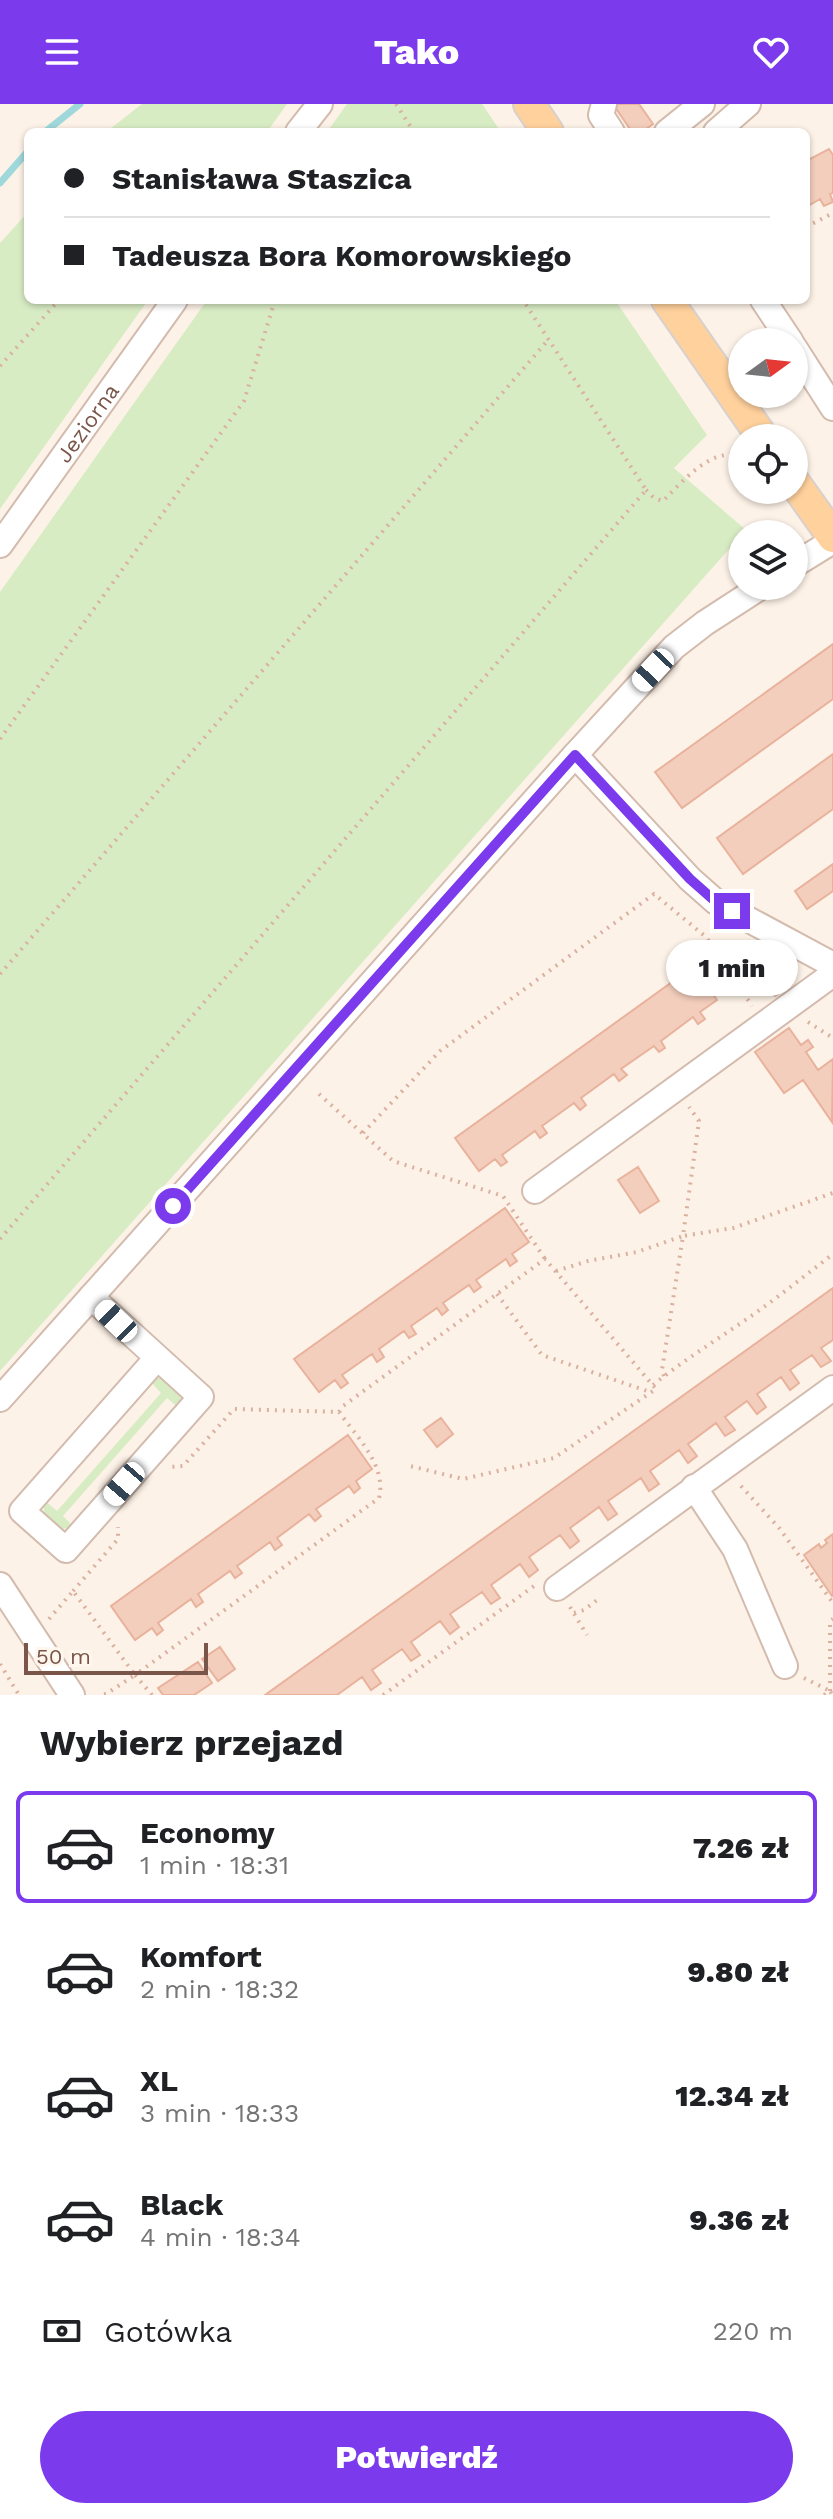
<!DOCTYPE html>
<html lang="pl">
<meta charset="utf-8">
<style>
body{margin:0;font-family:"Work Sans",sans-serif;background:#f6f6f6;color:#202124;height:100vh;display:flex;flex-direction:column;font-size:30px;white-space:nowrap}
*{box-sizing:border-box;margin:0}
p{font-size:26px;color:#757577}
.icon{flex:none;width:44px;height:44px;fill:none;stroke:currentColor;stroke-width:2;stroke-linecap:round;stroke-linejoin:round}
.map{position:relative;height:1591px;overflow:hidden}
.details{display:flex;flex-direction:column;background:#fff;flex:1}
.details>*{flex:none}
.hud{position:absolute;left:24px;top:24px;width:786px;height:176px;border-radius:12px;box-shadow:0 2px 6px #0004;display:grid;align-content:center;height:176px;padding:0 40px;background:#fff}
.needle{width:52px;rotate:75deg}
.buttons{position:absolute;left:728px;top:224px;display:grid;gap:16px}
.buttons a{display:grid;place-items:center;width:80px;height:80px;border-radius:50%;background:#fff;box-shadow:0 2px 6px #0004;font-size:40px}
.scale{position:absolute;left:24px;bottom:20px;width:184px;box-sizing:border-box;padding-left:8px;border:4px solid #795649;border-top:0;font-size:22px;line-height:28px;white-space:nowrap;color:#795649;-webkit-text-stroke:6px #fff7ee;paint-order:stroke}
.end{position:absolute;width:36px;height:36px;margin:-18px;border:10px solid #7c3aed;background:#fff;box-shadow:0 0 0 4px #fff}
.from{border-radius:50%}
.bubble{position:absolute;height:56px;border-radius:28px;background:#fff;box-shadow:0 2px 6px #0004;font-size:26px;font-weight:800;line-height:56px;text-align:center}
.car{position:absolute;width:24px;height:48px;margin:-24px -12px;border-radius:10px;box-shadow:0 0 6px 2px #0007;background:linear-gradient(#fff 24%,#345 0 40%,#fff 0 76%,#345 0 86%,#fff 0)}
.hud b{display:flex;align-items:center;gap:28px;height:76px;font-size:30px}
.hud b+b{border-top:2px solid #e0e0e0}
.hud i{width:20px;height:20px;background:#202124}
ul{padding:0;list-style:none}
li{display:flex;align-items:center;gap:24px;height:112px;margin:0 16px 12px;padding:0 24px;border:4px solid transparent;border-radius:12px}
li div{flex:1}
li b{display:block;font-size:30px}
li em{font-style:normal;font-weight:800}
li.current{border-color:#7c3aed}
li>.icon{width:72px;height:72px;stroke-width:1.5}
h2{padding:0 40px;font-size:36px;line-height:96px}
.pay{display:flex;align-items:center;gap:20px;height:88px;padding:0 40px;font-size:30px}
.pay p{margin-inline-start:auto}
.primary-button{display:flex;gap:16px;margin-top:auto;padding:16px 40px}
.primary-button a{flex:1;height:92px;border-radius:48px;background:#7c3aed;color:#fff;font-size:32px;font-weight:800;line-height:92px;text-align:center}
header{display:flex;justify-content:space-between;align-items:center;height:104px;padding:0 40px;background:#7c3aed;color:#fff;font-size:36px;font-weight:800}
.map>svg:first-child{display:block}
.green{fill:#d8ecc4}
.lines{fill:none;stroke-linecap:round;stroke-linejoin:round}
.stream{stroke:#9fd8db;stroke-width:7}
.building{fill:#f4cebd;stroke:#e8b29c;stroke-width:2}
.minor-casing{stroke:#d3bbae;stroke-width:28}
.major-casing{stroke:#d9d0cc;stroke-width:34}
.path{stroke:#dab0a0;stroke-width:4;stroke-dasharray:2 6;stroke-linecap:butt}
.minor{stroke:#fff;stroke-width:24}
.major{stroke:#ffd19d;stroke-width:30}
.route{stroke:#7c3aed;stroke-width:10}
.labels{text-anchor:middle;stroke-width:6;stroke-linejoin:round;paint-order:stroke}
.street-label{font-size:22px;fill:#795649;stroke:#fff7ee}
</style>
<header><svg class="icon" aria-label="menu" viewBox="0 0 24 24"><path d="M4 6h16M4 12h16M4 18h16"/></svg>Tako<svg class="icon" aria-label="heart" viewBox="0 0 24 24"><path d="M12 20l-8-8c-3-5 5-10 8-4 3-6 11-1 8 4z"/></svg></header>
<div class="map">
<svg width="833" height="1591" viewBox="0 0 833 1591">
<rect width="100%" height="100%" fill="#fdf2e7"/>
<path class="green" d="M142,0h145l-20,28h-161z
M347,0h135l19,28h-174z
M28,108v88h120l-148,209v-266z
M207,196h408l92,135 -33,33 72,62 -746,841v-779z
M158,1274h5l18,17 -1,14 -13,-11 -104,118 11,11 -12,2c-15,-5 -20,-14 -18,-29l13,11 104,-118 -11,-12z"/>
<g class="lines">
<path class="stream" d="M45,28l35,-28
M0,79l28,-32"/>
</g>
<path class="building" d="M613,0h26l14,20 -11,8h-10z
M829,45l4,6v38l-3,1 3,8 -9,4 -4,-7 -14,8v-46z
M833,540v55l-151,109 -27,-36z
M833,650v55l-90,65 -26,-36z
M833,760v27l-26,18 -12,-18z
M693,863l24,33 -17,12 5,7 -7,5 -5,-7 -32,24 4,7 -6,4 -5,-6 -33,23 6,6 -8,6 -5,-7 -33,24 5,7 -6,5 -6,-7 -32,23 5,7 -7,5 -5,-7 -33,24 5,7 -6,4 -6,-7 -16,12 -24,-33z
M779,863l13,17 -17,12 -13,-16z
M789,924l12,17 7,-5 5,7 -7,5 12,18 15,-11 -1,63 -29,-42 -19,13 -29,-41z
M638,1063l21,34 -19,12 -22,-33z
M505,1104l24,34 -17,12 5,7 -7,5 -4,-7 -30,21 5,7 -7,5 -5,-7 -26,18 5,7 -6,5 -5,-7 -26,18 5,8 -7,4 -5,-7 -25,18 5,8 -7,5 -5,-8 -30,21 6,8 -7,5 -6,-8 -16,12 -25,-33z
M833,1184v52l-12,8 10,13 -10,6 -9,-12 -22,15 9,13 -9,7 -9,-13 -24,17 9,13 -9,7 -10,-13 -22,16 10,13 -10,6 -9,-13 -28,21 9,12 -9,7 -9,-13 -29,21 9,13 -10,7 -8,-13 -33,23 9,13 -9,6 -9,-13 -29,21 9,13 -9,7 -10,-13 -31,22 9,13 -9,7 -9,-13 -29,21 9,13 -9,6 -9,-12 -32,22 9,13 -9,7 -10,-13 -29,21 9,13 -9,6 -9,-12 -30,21 9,13 -10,7 -9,-13 -25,18h-72z
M441,1314l12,16 -16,13 -13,-17z
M348,1331l24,34 -16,12 4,7 -6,5 -5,-7 -33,23 5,7 -6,5 -6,-7 -32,24 5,7 -7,5 -5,-8 -33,24 5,7 -7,5 -5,-7 -32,23 5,8 -7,5 -5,-8 -33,24 5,7 -6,5 -5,-7 -17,12 -24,-34z
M833,1430v61l-1,1 -28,-41 15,-11 2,4 6,-5 -2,-3z
M220,1543l15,22 -17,12 -16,-22z
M198,1558l14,21 -18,12h-31l-5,-7z"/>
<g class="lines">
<defs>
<g id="minor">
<path d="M604,0l-3,11 11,17"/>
<path d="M298,28l22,-28"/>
<path d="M667,28l35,-28"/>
<path d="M716,28l32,-28"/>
<path d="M763,196l28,42"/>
<path d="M794,243l39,61"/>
<path id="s1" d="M0,441l175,-245"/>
<path d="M794,461l39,-24"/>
<path d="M575,651l115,124 26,23 117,63"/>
<path d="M535,1087l298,-217"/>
<path d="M91,1193l110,100 -135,153 -44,-39 135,-153"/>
<path d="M0,1295l575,-644 99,-108 31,-24 57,-37"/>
<path d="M694,1383l41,62 50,117"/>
<path d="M0,1481l72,110"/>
<path d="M557,1484l276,-200"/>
</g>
<path id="major" d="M529,0l19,28
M667,196l96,138
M794,378l39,55"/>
</defs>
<use href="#minor" class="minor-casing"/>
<use href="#major" class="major-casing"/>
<path class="path" d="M396,0l18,28
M806,123l27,-14
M0,262l59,-66
M646,386l8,8 9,3c21,-21 46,-52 78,-46
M0,635l244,-338 31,-101
M0,870l549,-635
M808,918l25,16
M319,990l74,67 110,35 42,63
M363,1029l77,-82 214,-157 52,43 46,69
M0,1135l646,-749 -123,-190
M556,1167l32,-10 49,-9 46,-16 16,-115 -10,-14
M497,1190l45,61 108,37
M664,1272l-2,-6 21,-134 50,-8 100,-35
M653,1281c32,-26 67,-47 101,-71 27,-19 53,-40 79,-60
M339,1308l4,-6 202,-147 111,130 -102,69 -91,21 -53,-13
M741,1382l39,43 53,74
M73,1487l45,-52v-12
M570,1503l17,28
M574,1509l10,-3 17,-13
M49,1515l24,-28 62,84 -29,19 -7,1
M0,1560l19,31
M804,1574l26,13
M830,1587v-70l3,-2
M152,1591l-17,-20 244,-177c8,-32 -22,-61 -40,-86l-105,-3 -51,57 -13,1
M383,1591l151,-109
M824,1591l6,-4 3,4"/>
<use href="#minor" class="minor"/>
<use href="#major" class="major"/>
</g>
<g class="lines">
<path class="route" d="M173,1102l402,-451 115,124 26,23 16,9"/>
</g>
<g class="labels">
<g class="street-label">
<text dy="8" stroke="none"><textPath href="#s1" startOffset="150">Jeziorna</textPath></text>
</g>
</g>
</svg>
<div class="buttons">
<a><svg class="needle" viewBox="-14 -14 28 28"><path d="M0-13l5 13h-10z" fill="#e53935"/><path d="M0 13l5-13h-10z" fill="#757577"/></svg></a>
<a><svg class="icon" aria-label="locate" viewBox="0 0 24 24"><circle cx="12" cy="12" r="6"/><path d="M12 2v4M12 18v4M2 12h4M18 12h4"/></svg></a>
<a><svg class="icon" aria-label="layers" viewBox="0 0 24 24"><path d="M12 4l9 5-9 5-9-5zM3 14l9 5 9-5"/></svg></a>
</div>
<div class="scale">50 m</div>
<i class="end from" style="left:173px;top:1102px"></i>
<i class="end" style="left:732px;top:807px"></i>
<div class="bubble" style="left:666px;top:836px;width:132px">1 min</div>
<i class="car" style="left:653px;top:566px;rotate:223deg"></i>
<i class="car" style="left:116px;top:1217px;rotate:314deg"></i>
<i class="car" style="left:124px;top:1380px;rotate:221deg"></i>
<div class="hud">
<b><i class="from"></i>Stanisława Staszica</b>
<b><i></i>Tadeusza Bora Komorowskiego</b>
</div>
</div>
<section class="details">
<h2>Wybierz przejazd</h2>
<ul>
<li class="current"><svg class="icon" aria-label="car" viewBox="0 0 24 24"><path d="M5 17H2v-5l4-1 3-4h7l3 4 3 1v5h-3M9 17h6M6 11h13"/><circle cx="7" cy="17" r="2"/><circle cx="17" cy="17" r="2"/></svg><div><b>Economy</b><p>1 min · 18:31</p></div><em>7.26 zł</em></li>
<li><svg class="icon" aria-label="car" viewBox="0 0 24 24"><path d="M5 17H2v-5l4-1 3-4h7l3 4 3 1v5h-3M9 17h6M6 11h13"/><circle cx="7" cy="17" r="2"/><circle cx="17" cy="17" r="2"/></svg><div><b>Komfort</b><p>2 min · 18:32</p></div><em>9.80 zł</em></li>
<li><svg class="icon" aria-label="car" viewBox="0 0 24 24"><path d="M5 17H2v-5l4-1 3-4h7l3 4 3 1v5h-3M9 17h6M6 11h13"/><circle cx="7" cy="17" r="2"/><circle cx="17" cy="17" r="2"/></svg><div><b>XL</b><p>3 min · 18:33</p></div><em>12.34 zł</em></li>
<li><svg class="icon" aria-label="car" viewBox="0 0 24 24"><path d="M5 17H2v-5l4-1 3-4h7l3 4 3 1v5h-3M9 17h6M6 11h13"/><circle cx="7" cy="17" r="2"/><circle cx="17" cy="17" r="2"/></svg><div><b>Black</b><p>4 min · 18:34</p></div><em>9.36 zł</em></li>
</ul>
<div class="pay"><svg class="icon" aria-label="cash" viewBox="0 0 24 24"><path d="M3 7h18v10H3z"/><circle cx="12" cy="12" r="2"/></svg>Gotówka<p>220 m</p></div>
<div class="primary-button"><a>Potwierdź</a></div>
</section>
